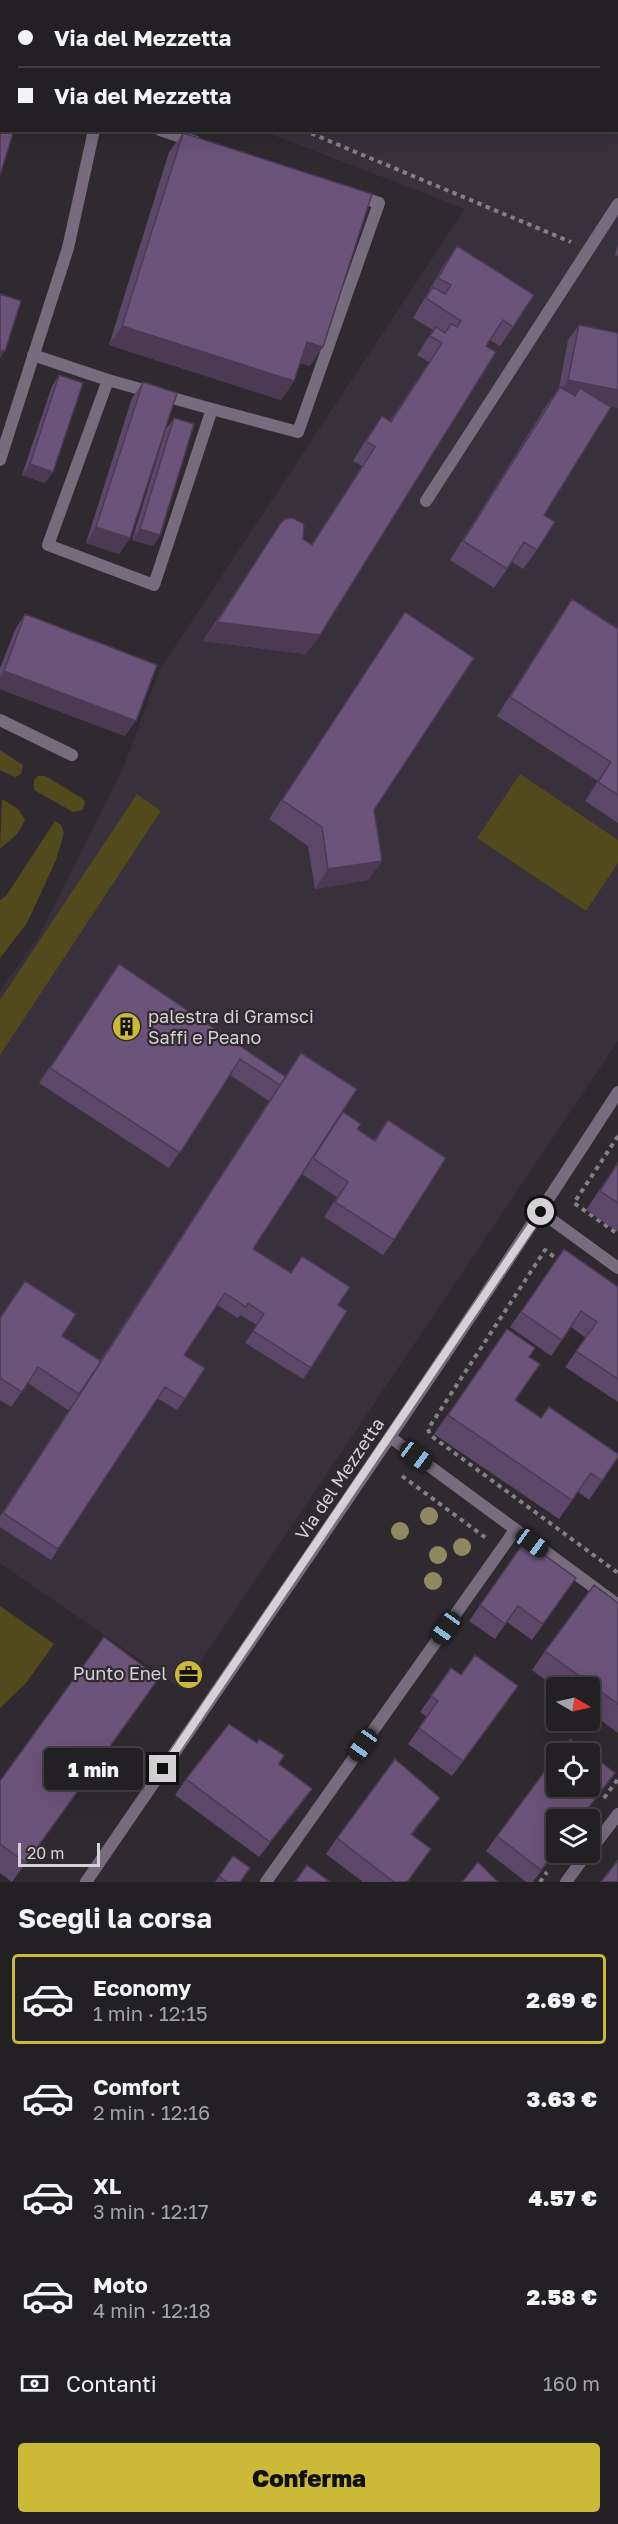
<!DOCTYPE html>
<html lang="it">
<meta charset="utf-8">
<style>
body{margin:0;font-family:"Golos Text",sans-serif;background:#2e2d30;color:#f1f3f6;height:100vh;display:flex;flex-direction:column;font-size:22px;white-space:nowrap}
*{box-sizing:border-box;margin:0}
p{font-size:20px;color:#a2a3a6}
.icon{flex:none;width:33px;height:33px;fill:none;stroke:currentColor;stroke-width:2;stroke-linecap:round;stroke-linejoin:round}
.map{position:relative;height:1882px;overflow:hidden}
.side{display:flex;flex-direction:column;background:#222023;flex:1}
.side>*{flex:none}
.banner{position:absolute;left:0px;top:0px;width:618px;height:132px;box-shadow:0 6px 24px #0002,0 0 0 2px #3f3e41;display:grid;align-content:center;height:132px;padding:0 18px;background:#222023}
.needle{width:39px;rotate:99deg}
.tools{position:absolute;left:546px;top:1677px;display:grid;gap:12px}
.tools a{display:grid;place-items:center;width:54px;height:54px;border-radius:6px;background:#222023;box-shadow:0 6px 24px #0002,0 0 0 2px #3f3e41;font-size:30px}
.scale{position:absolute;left:18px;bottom:15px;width:82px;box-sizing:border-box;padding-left:6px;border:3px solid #d4d2d5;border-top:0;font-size:16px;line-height:21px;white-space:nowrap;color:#d4d2d5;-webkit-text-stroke:4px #2e2a2f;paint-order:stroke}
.end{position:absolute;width:27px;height:27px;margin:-14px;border:8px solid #d4d2d5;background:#111;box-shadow:0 0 0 3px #111}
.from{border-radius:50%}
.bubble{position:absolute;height:42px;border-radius:6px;background:#222023;box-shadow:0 6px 24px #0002,0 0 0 2px #3f3e41;font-size:20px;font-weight:800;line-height:42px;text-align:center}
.car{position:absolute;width:18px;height:36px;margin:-18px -9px;border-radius:8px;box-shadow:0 0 4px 2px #0007;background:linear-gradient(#222 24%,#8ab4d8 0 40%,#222 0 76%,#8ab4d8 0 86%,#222 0)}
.banner b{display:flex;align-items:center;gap:21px;height:57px;font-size:22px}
.banner b+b{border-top:2px solid #3f3e41}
.banner i{width:15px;height:15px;background:#f1f3f6}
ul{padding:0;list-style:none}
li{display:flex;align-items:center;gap:18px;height:90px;margin:0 12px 9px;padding:0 6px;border:3px solid transparent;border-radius:6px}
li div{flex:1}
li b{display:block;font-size:22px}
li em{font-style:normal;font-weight:800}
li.current{border-color:#cdb938}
li>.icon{width:54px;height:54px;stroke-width:1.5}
h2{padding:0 18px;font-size:27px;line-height:72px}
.pay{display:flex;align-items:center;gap:15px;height:66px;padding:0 18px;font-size:22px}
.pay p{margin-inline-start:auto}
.action{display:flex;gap:12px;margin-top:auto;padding:12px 18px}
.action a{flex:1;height:69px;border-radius:6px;background:#cdb938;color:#111;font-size:24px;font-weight:800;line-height:69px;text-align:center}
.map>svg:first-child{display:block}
.built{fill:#38313b}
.green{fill:#524a1c}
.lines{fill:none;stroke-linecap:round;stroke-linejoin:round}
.path{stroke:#838084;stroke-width:4;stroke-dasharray:4.5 4.5;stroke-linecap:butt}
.lane{stroke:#776c7e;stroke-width:12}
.street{stroke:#776c7e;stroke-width:12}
.tree{fill:#908860}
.wall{fill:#5d4768}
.shaded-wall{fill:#4c3a55}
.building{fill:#6c5379;stroke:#4c3a55;stroke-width:1.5}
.route{stroke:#d4d2d5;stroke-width:8}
.labels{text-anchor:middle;stroke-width:4.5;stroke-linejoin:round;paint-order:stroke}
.poi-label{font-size:18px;fill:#d4d2d5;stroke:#2e2a2f;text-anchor:start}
.street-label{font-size:18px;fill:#d4d2d5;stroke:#2e2a2f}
</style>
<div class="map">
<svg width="618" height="1882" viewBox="0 0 618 1882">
<rect width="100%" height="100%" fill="#2e2a2f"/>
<path class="built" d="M268,0h350v1041l-436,648 -182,-126v-572l38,-53 86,-172 36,-97 305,-460 -202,-78 353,-1v-128z"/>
<path class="green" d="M0,750l23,15 -2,9 -6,3 -15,-7z
M520,774l98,66v23l-32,48 -109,-73z
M38,776h7l37,22 3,4 -2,8 -10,2 -39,-22v-10z
M137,794l24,17 -161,244v-55z
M2,799l16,10 7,11 -7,13 -18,16z
M55,821l6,4 3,8 -8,27 -29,63 -27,35v-58l6,-4z
M0,1606l54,38 -28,39 -26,25z"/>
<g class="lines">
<path class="path" d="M303,130l268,112
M618,1136l-44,67 44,31
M561,1262l-16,-12 -117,179 2,6 188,138
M402,1476l84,62
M604,1798l14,-19
M540,1882l7,-10"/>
<path class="lane" d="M23,0l5,2
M117,2v-2
M160,130l36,12
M33,355l75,25 -60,165 106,40 58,-176 -104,-29
M212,409l86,23 81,-229 -24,-8
M0,460l68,-212 26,-118
M426,501l192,-297
M0,720l72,35"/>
<path class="street" d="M541,1212l77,56
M390,1437l228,168
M590,1851l28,-37
M86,1882c179,-262 360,-523 532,-790
M266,1882l249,-352
M566,1882l22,-30"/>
</g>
<g class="tree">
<circle cx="429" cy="1516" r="9"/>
<circle cx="400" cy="1531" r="9"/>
<circle cx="462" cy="1547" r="9"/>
<circle cx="438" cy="1555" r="9"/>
<circle cx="433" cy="1581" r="9"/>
</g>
<path class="wall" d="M183,133l127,233 -10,-3 -6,18 -13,19 -172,-55 60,-193z
M618,243v13l-3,-1z
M457,246l56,81 -13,19 -10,-6 -170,295 -14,19 -103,-13 77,-117 31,21 51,-79 -9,-5 16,-26 13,-19 8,5 39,-59 -12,-7 16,-25 -20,-12 31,-53z
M579,325l39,8v75l-10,-3 -64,110 -7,35 -14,19 -11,-7 -18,26 -44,-28 96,-154 13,-18 9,-48z
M59,375l-14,108 -23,-8 30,-89z
M143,382l-13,156 -11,16 -33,-11 46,-145z
M174,418l-14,117 -7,11 -21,-6 34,-111z
M572,599l46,30v194l-33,-22 13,-20 -101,-65 62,-98z
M405,612l-31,198 8,51 -14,19 -53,9 -7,-43 -39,-27z
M25,614l100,122 -125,-47v-21l15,-38z
M119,964l166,113 16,-24 32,74 24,2 17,11 14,-20 6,120 -11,15 -59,-38 13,-20 -35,-23 -49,75 38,24 11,-17 36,49 -27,63 -8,11 -58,-36 12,-18 -17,-10 -2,3 -21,-13 -33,50 1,44 -8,11 -20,-12 -106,162 -51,-33v-11l74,-114 -6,8 -40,-27 -17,24 -11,-7v-83l25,-36 37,55 38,25 169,-260 -39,-26 -61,93 -130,-85z
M618,1162v70l-32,-22z
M564,1249l54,38v115l-53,-35 21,-29 -15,-11 -20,29 -41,-29z
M507,1329l22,28 -14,43 26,18 77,39 -29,43 -11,-8 -19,27 -125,-85z
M525,1541l51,37 -44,62 -25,-18 -12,17 -26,-18z
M618,1603v130l-28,-21v-24h-34l-24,-18 13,-19z
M451,1668l10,7 46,27 -55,74 -44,-32 19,-27 -7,-5z
M146,1697l-134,185 -12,-9v-92z
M279,1764l33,25 -11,15 -42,53 -84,-62 11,-16z
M615,1773l-82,109h-7l-40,-31 11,-15z
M440,1798l-28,37 -5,47h-44l-37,-28 11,-16z
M219,1876l21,6h-25z"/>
<path class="shaded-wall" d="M122,326l172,55 -13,19 -172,-55z
M307,342l16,5 -13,19 -16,-5z
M0,350l5,1 -5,7z
M568,380l50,10v18l-45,-10 7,-10 -8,10 -15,-3z
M30,464l23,8 -8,11 -23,-8z
M96,527l34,11 -11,16 -33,-11z
M140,529l20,6 -7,11 -21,-6z
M217,622l103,13 -14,19 -103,-13z
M4,671l132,50 -11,15 -125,-47v-12z
M382,861l-14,19 -53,9 13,-20z
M312,1789l-11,15 -42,53 11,-15z
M440,1798l-11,15 -29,37 11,-16z"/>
<path class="building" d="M332,0h92l-1,2h-92z
M0,14l2,1v115h12l-14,45z
M183,133l189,61 -49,153 -16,-5 -13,39 -172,-55z
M457,246l77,49 -21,32 -10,-7 -17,26 10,6 -176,283 -103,-13 63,-98 5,-5 8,-1 11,6 -1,15 9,6 63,-98 -9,-6 16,-25 9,6 51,-79 -12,-7 6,-9 9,6 6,-9 6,3 4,-6 -35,-23 7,-11 12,7 6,-9 -13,-7z
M0,294l21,7 -16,50 -5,-1z
M579,325l39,8v57l-50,-10z
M59,375l24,8 -30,89 -23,-8z
M143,382l34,11 -47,145 -34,-11z
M560,387l15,9 5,-8 31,19 -67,108 11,7 -18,28 -13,-8 -17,27 -44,-28z
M174,418l20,6 -34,111 -20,-6z
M572,599l46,30v166l-20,-13 13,-20 -101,-65z
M405,612l69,46 -100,152 8,51 -54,8 -6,-42 -40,-27z
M25,614l132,51 -21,56 -132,-50z
M119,964l167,113 -6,8 -40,-26 -60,94 -130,-85z
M301,1053l56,36 -104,160 38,24 11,-17 48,31 -12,18 9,6 -36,57 -58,-37 11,-17 -16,-11 -2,4 -21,-14 -41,62 21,13 -20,31 -20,-12 -107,162 -55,-36z
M343,1112l18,12 -4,5 18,12 13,-21 58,38 -52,82 -59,-38 13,-20 -35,-24z
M618,1163v40l-18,-12z
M564,1249l54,38v92l-42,-28 21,-29 -16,-11 -19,29 -41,-28z
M25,1281l51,33 -14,22 39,25 -22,33 -41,-27 -16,25 -22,-14v-60z
M507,1329l28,19 -6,9 11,7 -25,36 26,18 8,-11 69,47v3l-16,24 -11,-8 -19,27 -124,-85z
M525,1541l51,37 -33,46 -25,-18 -13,18 -25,-19z
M594,1585l24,18v101l-73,-53z
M104,1637l55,41 -133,185 -26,-19v-63z
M475,1655l43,31 -55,75 -44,-33 19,-27 -7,-5 20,-28 10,7z
M229,1724l28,19 2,-4 25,16 -5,9 33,25 -42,53 -84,-63z
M570,1739l19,15h-30z
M590,1754l25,19 -36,47h-23v30l-15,20 -44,-34 59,-80v30h34z
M395,1759l45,39 -29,36 20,15 -24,33h-13l-57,-44z
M233,1856l17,12 -10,14h-13l-8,-6z
M618,1860v22h-17z
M478,1862l20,20h-36z
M307,1865l23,17h-35z"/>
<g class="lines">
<path class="route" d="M163,1769l378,-557"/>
</g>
<defs>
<symbol id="building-disc" viewBox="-11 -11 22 22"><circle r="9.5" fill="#cdb938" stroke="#2e2a2f"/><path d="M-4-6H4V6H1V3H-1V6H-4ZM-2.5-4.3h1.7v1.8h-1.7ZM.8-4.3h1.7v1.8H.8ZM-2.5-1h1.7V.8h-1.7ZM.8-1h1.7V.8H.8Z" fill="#111"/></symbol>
<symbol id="office-disc" viewBox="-11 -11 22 22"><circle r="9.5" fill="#cdb938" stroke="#2e2a2f"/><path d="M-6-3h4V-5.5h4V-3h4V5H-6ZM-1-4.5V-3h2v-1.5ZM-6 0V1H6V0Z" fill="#111"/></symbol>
</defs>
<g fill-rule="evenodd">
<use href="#building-disc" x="110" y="1010" width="33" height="33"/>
<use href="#office-disc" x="172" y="1658" width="33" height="33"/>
</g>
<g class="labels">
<g class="poi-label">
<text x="148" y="1023">palestra di Gramsci<tspan x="148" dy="21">Saffi e Peano</tspan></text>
<text x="167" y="1680" text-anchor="end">Punto Enel</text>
</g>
<g class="street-label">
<text transform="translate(340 1479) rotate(-56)" y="6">Via del Mezzetta</text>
</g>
</g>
</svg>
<div class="tools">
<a><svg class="needle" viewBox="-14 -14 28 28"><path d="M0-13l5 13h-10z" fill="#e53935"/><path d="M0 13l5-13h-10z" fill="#a2a3a6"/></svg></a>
<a><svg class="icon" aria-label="locate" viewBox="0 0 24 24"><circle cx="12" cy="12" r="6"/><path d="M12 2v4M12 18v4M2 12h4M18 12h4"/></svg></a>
<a><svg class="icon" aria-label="layers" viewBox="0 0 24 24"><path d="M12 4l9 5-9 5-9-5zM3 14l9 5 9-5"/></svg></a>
</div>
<div class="scale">20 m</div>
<i class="end from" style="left:541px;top:1212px"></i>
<i class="end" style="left:163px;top:1769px"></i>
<div class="bubble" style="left:44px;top:1748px;width:99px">1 min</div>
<i class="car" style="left:416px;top:1456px;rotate:127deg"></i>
<i class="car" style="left:532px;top:1543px;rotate:126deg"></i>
<i class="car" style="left:446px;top:1628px;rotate:215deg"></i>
<i class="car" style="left:363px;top:1745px;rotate:215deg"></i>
<div class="banner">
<b><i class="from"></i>Via del Mezzetta</b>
<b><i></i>Via del Mezzetta</b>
</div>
</div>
<section class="side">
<h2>Scegli la corsa</h2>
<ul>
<li class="current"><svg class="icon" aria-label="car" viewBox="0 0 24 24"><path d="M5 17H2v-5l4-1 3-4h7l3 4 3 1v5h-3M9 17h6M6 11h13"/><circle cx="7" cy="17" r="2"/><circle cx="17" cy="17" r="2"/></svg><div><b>Economy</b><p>1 min · 12:15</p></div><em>2.69 €</em></li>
<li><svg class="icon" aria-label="car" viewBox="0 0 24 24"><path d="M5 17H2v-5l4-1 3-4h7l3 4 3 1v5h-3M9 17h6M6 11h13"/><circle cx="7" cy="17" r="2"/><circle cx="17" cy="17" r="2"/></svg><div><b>Comfort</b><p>2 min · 12:16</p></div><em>3.63 €</em></li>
<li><svg class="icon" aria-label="car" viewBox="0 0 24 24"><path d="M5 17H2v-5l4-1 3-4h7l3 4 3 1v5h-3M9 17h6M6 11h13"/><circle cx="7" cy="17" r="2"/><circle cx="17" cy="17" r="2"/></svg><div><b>XL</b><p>3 min · 12:17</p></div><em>4.57 €</em></li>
<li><svg class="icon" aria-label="car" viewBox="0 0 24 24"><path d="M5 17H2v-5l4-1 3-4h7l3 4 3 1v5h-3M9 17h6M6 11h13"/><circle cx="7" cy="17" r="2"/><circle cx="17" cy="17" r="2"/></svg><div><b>Moto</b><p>4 min · 12:18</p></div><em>2.58 €</em></li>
</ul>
<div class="pay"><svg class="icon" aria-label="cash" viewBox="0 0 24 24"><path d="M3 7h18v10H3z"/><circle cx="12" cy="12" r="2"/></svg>Contanti<p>160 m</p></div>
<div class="action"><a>Conferma</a></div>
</section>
